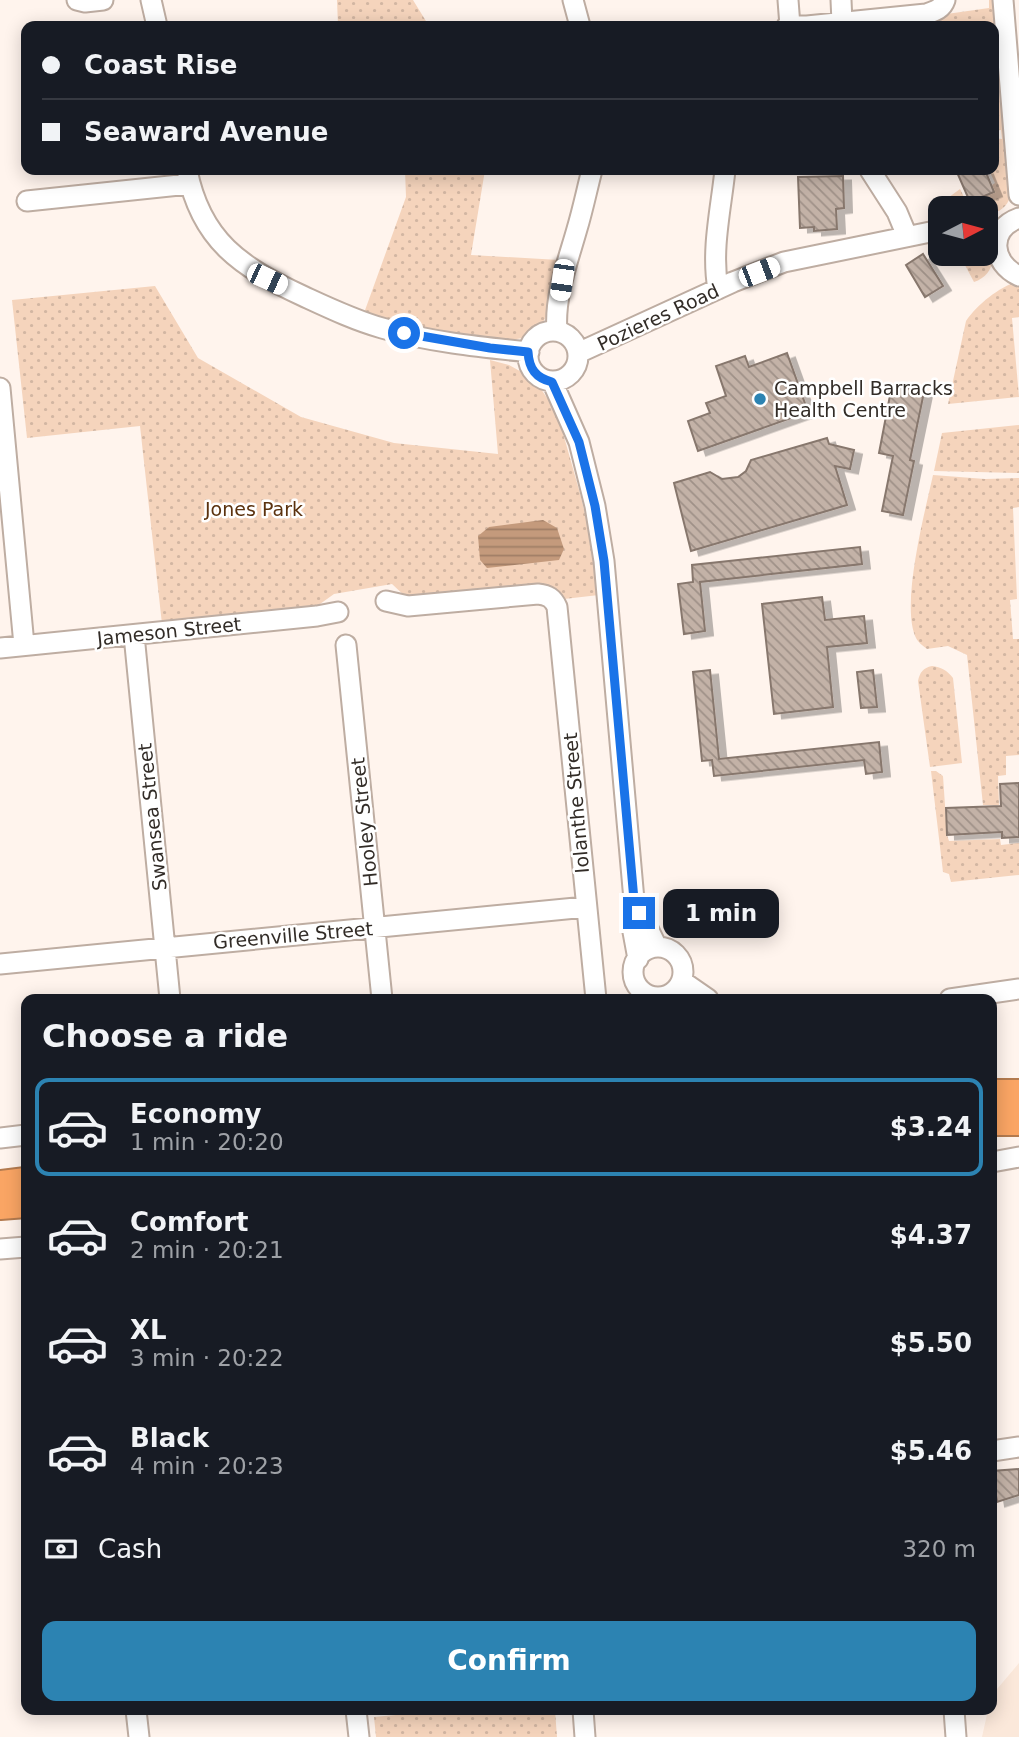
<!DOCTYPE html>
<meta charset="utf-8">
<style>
body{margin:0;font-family:"DejaVu Sans",sans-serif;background:#20242c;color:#f1f3f6;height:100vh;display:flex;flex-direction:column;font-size:26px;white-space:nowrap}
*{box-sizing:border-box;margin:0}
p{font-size:23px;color:#9ea1a6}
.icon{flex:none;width:38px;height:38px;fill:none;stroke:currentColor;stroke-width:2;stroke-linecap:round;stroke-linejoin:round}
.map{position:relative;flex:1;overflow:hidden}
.details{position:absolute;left:21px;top:994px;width:976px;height:721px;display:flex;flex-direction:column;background:#171b24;border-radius:14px;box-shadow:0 4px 18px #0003}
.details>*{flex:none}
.hud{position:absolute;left:21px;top:21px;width:978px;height:154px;border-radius:14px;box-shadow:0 4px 18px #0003;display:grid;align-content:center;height:154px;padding:0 21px;background:#171b24}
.needle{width:46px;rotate:84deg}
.controls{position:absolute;left:928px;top:196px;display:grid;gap:14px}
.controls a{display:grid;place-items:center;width:70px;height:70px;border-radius:14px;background:#171b24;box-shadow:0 4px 18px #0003;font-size:35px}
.end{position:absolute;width:32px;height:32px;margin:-16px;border:9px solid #1a73e8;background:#fff;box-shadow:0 0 0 4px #fff}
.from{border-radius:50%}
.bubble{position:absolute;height:49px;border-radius:14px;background:#171b24;box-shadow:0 4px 18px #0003;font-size:23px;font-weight:800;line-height:49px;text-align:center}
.car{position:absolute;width:21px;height:42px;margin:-21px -10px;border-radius:9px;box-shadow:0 0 5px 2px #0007;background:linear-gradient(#fff 24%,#345 0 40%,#fff 0 76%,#345 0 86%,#fff 0)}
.hud b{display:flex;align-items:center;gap:24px;height:66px;font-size:26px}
.hud b+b{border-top:2px solid #363941}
.hud i{width:18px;height:18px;background:#f1f3f6}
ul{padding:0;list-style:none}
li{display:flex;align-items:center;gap:21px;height:98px;margin:0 14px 10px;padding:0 7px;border:4px solid transparent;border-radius:14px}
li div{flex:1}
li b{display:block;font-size:26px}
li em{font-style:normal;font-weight:800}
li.active{border-color:#2c83b2}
li>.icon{width:63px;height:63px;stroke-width:1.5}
h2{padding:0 21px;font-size:32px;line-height:84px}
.pay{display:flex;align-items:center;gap:18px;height:77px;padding:0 21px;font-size:26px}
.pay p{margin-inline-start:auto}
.cta{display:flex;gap:14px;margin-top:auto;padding:14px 21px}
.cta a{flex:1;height:80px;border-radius:14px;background:#2c83b2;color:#fff;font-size:28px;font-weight:800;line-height:80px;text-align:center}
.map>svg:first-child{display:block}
.built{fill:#fbe8da}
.green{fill:url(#green-dots)}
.water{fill:url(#water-rules)}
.building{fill:url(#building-back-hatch);stroke:#87776d;stroke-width:2;filter:url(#shadow)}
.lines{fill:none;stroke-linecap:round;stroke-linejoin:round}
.minor-casing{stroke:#beada2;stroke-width:23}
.highway-casing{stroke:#b47b4f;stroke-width:32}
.minor{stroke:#fff;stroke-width:19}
.highway{stroke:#faa564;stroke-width:28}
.route{stroke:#1a73e8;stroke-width:9}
.poi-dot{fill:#2c83b2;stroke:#fff;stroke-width:2.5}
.labels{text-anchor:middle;stroke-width:5;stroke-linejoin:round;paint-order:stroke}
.street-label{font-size:19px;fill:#322c27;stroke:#fff}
.poi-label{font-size:19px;fill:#322c27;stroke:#fff;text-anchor:start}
.park-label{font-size:19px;fill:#5b320e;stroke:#fff}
</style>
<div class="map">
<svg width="1019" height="1737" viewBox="0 0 1019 1737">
<defs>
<pattern id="green-dots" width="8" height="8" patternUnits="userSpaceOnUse" patternTransform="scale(1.75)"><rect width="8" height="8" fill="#f5d4bc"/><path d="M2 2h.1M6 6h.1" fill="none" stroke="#d2b6a2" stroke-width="1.8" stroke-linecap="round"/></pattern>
<pattern id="water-rules" width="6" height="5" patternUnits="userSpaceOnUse" patternTransform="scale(1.75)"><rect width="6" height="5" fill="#c49a7c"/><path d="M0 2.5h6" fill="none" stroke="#a07e66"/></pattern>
<pattern id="building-back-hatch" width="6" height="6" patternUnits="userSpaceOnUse" patternTransform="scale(1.75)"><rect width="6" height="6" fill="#c3b2a7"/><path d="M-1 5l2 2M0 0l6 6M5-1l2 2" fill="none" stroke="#9f9188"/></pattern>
<filter id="shadow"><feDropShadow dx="8" dy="4.5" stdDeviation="0" flood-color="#0004"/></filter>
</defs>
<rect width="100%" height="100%" fill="#fff4ed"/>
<path class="built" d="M1019,1663v74h-37l6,-27h4v-15z"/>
<path class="green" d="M337,0h76l16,26h-91z
M989,0h5l15,200c-5,10 -12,13 -24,15v-7h-45v15l-8,1 9,-21 19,-14 7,14 27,-11 -2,-7 3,-2 -6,-13h5v-32l8,1 -1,-9 -7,1v-105h-132l127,-18z
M405,170h80l-14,85 88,5c-4,18 -6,52 -19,66 -3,4 -8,8 -12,10 -16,7 -37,2 -54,0 -38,-5 -74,-11 -110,-23l42,-116z
M985,243c13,15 7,33 -11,39l-15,-28h26z
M1019,281v36l-7,1 7,79 -71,7 18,-83c12,-17 33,-34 53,-40z
M155,286l43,72 103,59 93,26 104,11 -8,-94 19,5 18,10 14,14 10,15 10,22 20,71 13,54 5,44 -35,4c-5,-9 -10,-12 -20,-14l-136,14 -16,-15 -58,10 -21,15 -151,15 -22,-198 -113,12 -15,-138z
M1019,425v48l-85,-2 8,-38z
M933,475l52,4 34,-1v29l-6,1 4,91 -7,1 3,39h6v116l-13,1v19l-8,1 1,29h-16l-16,-150 -19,-9 -21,3c-4,-3 -9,-7 -11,-11 -16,-33 9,-126 17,-163z
M932,666c9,1 15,4 21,12l9,85 -32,4 -12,-86c2,-9 5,-13 14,-15z
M931,771h5l7,5 4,59 2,6 51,-2 1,6 18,-2v32l-68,7 -2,-8 -6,-2z
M450,1710h105l2,27h-181l-2,-20z"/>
<path class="water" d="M543,520l14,8 7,21 -5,11 -72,8 -7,-8 -2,-24 11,-9z"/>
<path class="building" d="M956,170h29l9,22 -24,10z
M843,176l1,32 -8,1 1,20 -23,2v-4l-14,1 -2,-51z
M923,254l20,32 -18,11 -19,-32z
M787,353l21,59 -110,39 -10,-30 22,-8 -4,-10 20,-7 -10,-30 29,-10 4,11z
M892,385l32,7 -14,68 4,1 -11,54 -21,-4 11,-55 -14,-3z
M827,438l2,6 25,6 -4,19 -15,-3 12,39 -156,46 -17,-68 36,-11 12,7 16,-2 8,-6 5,-11z
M860,547l2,17 -162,18 5,49 -21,3 -6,-50 15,-2 -1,-17z
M822,597l3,23 39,-4 3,27 -40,4 6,60 -59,7 -12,-110z
M710,670l9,89 160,-17 3,30 -16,2 -2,-14 -150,16 -2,-16 -10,1 -9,-89z
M873,670l4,37 -16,1 -4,-36z
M1019,783v54l-17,1v-6l-55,3 -1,-27 55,-2 -1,-22z
M1019,1469v26l-22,7 -5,-31z"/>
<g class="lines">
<defs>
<path id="minor" d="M77,0l8,2 18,-2
M151,0l6,26
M573,0l7,26
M788,0l2,26
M841,0l1,22
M1003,0l16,195
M787,26h20l119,-12c9,-3 16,-5 19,-14
M187,170c14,71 54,97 116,126 26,12 51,24 79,32 47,14 98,19 147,24
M870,170l27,42 10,24
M27,201l162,-17
M1019,218c-31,11 -28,45 0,58
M718,289c-7,-39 3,-80 7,-119
M528 356a25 25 0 1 1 50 0a25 25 0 1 1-50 0Z
M557,331c-3,-34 11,-70 20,-102 6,-20 10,-40 15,-59
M578,353l155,-71 51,-20 156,-32
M552,381l27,61 16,64 9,55 30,339 -1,32 5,27
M0,388l24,257
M386,601l22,5 130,-12c10,1 15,4 19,13l39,392
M134,635l36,364
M346,645l36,354
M0,648l317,-32 21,-4
M636,904l21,43
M633 972a25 25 0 1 1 50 0a25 25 0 1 1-50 0Z
M0,964l586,-57
M682,981l26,18
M950,999l69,-10
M0,1138l26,-3
M992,1162l27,-5
M0,1249l26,-2
M992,1451l27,-4
M136,1710l3,27
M356,1710l3,27
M583,1710l2,27
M954,1710l2,27"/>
<path id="highway" d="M992,1094h27
M992,1121h27
M0,1185l26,-3
M0,1205l26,-2"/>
</defs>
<use href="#minor" class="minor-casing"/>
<use href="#highway" class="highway-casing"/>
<use href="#minor" class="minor"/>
<use href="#highway" class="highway"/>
</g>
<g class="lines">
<path class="route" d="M404,333l86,15 38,4c1,17 8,26 24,30l27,60 16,64 9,55 30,339 5,13"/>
</g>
<circle class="poi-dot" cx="760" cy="399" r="7"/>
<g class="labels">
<g class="street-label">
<text transform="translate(658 317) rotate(-25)" y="7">Pozieres Road</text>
<text transform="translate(169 631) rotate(-6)" y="7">Jameson Street</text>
<text transform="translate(576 803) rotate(-95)" y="7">Iolanthe Street</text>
<text transform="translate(152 817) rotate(-96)" y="7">Swansea Street</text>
<text transform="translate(364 822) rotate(-96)" y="7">Hooley Street</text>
<text transform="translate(293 935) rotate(-5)" y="7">Greenville Street</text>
</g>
<g class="poi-label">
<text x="774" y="395">Campbell Barracks<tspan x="774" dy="22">Health Centre</tspan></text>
</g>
<g class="park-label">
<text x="254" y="516">Jones Park</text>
</g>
</g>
</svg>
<div class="controls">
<a><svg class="needle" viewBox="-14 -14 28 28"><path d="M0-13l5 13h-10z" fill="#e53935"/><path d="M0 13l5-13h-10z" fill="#9ea1a6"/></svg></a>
</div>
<i class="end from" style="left:404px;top:333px"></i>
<i class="end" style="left:639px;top:913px"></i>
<div class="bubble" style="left:663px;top:889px;width:116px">1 min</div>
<i class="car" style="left:759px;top:272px;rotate:69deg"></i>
<i class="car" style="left:267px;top:279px;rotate:115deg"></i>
<i class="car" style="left:562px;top:280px;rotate:188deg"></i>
<div class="hud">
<b><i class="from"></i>Coast Rise</b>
<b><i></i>Seaward Avenue</b>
</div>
<section class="details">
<h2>Choose a ride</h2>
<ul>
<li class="active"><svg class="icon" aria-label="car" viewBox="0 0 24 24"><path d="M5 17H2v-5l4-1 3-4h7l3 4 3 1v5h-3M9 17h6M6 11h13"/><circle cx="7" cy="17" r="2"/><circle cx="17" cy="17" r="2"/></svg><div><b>Economy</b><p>1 min · 20:20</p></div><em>$3.24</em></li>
<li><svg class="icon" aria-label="car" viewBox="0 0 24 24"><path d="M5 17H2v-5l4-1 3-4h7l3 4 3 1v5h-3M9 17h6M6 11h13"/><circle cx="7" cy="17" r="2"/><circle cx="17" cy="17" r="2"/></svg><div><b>Comfort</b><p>2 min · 20:21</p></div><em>$4.37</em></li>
<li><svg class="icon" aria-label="car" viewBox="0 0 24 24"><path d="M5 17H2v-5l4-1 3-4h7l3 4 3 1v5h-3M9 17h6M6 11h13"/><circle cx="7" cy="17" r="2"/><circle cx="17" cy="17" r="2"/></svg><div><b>XL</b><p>3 min · 20:22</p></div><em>$5.50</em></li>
<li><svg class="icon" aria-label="car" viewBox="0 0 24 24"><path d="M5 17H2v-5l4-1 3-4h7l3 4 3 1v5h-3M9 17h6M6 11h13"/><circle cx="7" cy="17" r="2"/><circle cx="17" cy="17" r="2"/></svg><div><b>Black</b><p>4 min · 20:23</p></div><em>$5.46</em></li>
</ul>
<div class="pay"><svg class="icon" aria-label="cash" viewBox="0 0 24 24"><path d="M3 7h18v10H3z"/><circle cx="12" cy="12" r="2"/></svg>Cash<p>320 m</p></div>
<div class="cta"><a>Confirm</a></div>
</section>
</div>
